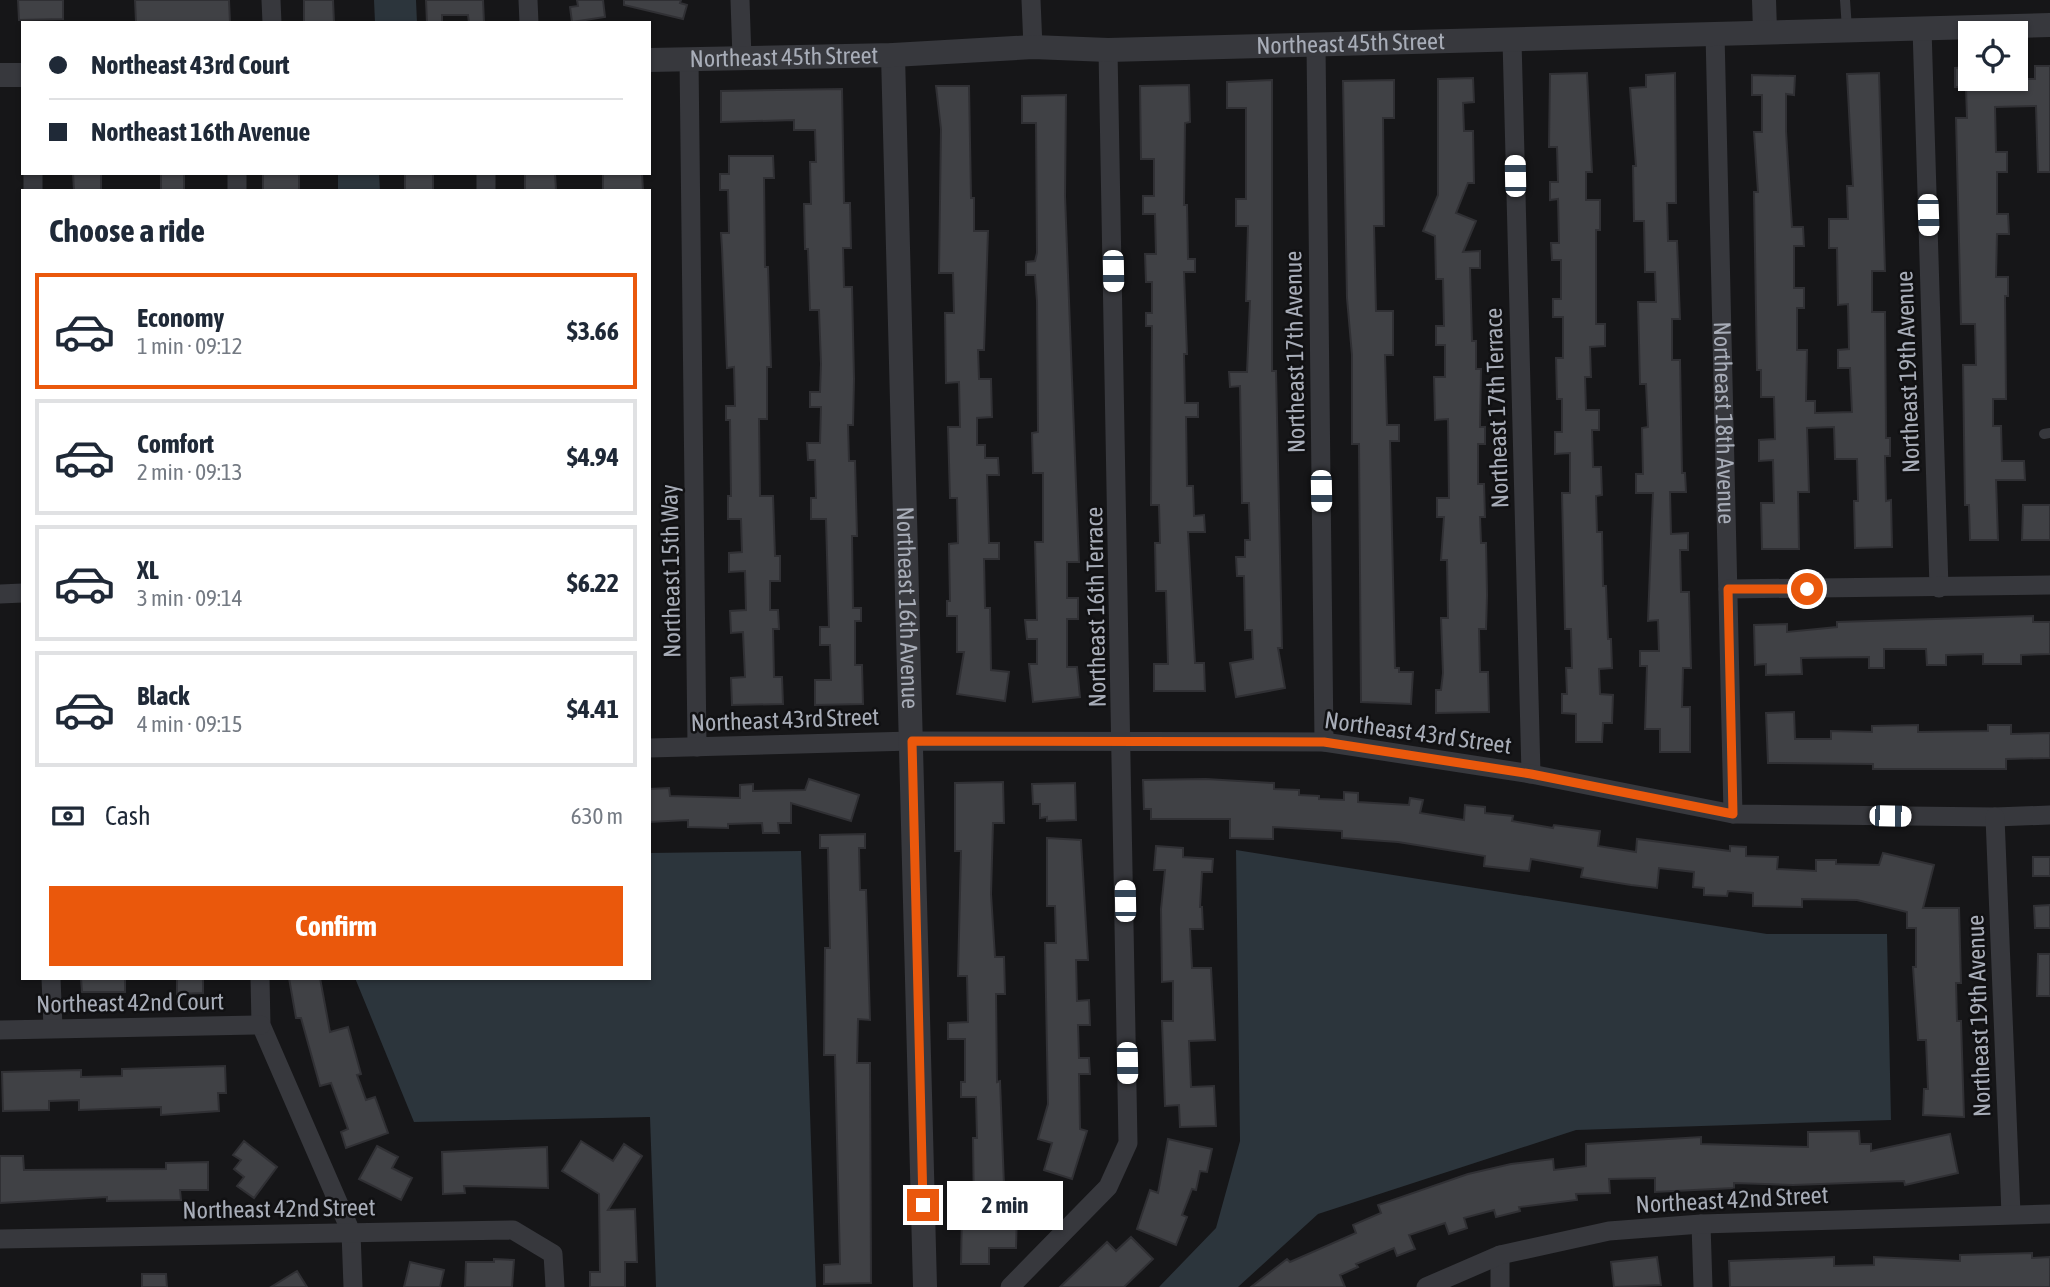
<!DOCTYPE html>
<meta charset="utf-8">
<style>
body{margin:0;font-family:"Asap Condensed",sans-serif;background:#f2f2f3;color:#1f2937;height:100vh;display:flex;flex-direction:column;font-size:26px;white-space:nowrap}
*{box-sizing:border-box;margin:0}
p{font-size:23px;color:#747a83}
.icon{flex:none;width:38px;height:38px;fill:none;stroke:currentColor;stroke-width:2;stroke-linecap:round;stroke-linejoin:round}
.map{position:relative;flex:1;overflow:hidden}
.panel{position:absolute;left:21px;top:189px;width:630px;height:791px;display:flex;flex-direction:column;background:#fff;border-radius:0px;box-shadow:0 2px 5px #0004}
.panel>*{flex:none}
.top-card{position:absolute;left:21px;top:21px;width:630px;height:154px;border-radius:0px;box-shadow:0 2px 5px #0004;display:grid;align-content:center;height:154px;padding:0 28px;background:#fff}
.fabs{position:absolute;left:1958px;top:21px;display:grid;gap:14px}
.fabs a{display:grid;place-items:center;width:70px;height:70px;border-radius:0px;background:#fff;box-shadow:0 2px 5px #0004;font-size:35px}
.end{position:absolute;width:32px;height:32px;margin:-16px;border:9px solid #ea580c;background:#fff;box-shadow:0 0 0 4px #fff}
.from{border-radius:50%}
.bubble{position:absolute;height:49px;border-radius:0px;background:#fff;box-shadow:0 2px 5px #0004;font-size:23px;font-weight:700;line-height:49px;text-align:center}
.car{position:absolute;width:21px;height:42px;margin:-21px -10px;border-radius:9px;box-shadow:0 0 5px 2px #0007;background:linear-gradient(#fff 24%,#345 0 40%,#fff 0 76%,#345 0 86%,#fff 0)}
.top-card b{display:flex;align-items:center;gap:24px;height:66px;font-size:26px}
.top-card b+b{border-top:2px solid #e0e1e3}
.top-card i{width:18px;height:18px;background:#1f2937}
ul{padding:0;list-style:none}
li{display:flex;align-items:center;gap:21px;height:116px;margin:0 14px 10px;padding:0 14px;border:4px solid #e0e1e3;border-radius:0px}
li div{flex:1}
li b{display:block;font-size:26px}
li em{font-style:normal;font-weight:700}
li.on{border-color:#ea580c}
li>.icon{width:63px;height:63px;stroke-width:1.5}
h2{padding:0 28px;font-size:32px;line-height:84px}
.pay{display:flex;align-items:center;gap:18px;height:77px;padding:0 28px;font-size:26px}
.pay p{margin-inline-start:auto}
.primary-button{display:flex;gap:14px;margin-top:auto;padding:14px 28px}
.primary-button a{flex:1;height:80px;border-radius:0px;background:#ea580c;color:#fff;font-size:28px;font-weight:700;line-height:80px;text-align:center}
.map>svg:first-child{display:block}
.water{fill:#2c353c}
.building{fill:#404145;stroke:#303034;stroke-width:2}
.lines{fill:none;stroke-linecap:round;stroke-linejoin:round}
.service{stroke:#37383d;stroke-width:10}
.minor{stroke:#37383d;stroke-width:19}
.tertiary{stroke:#37383d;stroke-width:24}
.route{stroke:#ea580c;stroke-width:9}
.labels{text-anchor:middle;stroke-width:5;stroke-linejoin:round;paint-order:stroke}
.street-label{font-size:24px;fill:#a8adb8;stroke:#111113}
</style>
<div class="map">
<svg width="2050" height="1287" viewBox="0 0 2050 1287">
<rect width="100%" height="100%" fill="#161618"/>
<path class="water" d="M374,0h42l1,23h-42z
M338,173h41l1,18h-42z
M1236,850l531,84h120l4,186 -315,10 -258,84 -80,73h-79l57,-59 24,-87z
M801,851l15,436h-160l-6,-170 -236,5 -59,-144h294v-125z"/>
<path class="building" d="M18,0h45v19l-44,1z
M135,0h94l1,23 -94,-1z
M304,0h29l1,23h-30z
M426,0h57l1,23h-15l-1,-8h-26v8h-15z
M577,0h26l2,17 -33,5 -2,-15 8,-1z
M624,0h57l-1,3 7,2 -4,14 -59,-14z
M2035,66h15v106h-12l-2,-66 -41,1 1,45h11v20h-10v42h11l1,20h-12l-1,43h12v19h-3l1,103h-13v27h8l1,35h22l1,19h-29l2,60h-28l-1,-35h-4l-2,-140h13l-1,-41h-14l-5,-206h11l-1,-31h-11v-19l15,-1v12h65z
M1587,73l5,99h-6v28h14v30h-4v94h9v22l-15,1 1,30h-6l1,33h13v20h-7l1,37h8l1,28 -6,1 1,36h5l1,54h3l2,53h3l1,29 -13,1 1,25 13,1 -1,28h-9l-1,19h-26v-28l-14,-1v-19h5l-1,-26h6l-1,-39h-6l-3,-136h8v-40l-15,1v-22h7v-33h-5l-1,-41h7v-41h-10v-18h8v-39h-9l-1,-17h8l-1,-44 -8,1v-18h8l-1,-35h-8l1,-73z
M1675,73l1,130h-9l1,38h9l3,78h-8v41h8l2,113h3l1,19h-16l1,42 17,-1v17h-8l1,42h8l2,76h-8l-1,39h8v45h-30v-23h-15l2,-63h-7v-15h19l-1,-31 -10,1 5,-128h-17v-19h7l-1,-46 6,-1 -2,-43h-6l-2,-82h18l-1,-30h-10l-1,-51h-10l-1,-55h3l-6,-78 16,-1v-12z
M1879,73l6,198h-13v41h13l1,126h4v18h-5l1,45 5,-1 1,47 -37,1 -1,-47h4l-1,-42h-22l-1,-32 -27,1 2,64h-11l1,57h-37l-1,-46h13l-1,-43 -14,1v-21l16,-1 -1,-42h-13v-27h-4l-3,-178h4l-4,-60h8v-37h-10v-20l43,1 -1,19 -8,-1v37l6,96h11l1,19h-10v42h10v20h-7v42h10l-1,51h9v12l37,-1 -2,-44h-12v-18l11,-1 -1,-45 -10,1 -1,-57h-8v-29h19l-1,-33h6l-6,-112z
M1473,78l1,24 -11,1 1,28h9l1,52h-6l-12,30 20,8 -13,31 17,-1v17h-10l2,73h4v28h5l-1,58h5v17h-7v40h6l1,33h-5l1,26h5l1,52 -1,34h-7l1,43h8l1,40 -53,1v-23h5l2,-17 -2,-55h7l-1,-58h-6l3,-43h-7v-19h12l-1,-79 -13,1 -1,-43h11v-32h-9v-19h8l-1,-47h-7l-1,-43 -12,-5 15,-36v-116z
M1272,80v291h4l6,277h-4l7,40 -49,9 -6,-34 23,-4 -1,-29h-7l-1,-54h-7l-1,-19h9v-17h5l-1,-37h-7l-2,-117 -10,1 -1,-15h18l3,-71h-4l2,-75h-12v-27h10v-91h-19v-26z
M1394,80v38h-11l1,108h-10l2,85h17v44h-8l2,70h12v16h-9l5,227h4v4h14l-2,32 -50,-2 -2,-258h-7v-89l-5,-57 -4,-217z
M1189,85l1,37 -5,1 -1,82h3l1,54h7v13h-11l3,82h-3l1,49h13v14h-12l1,69h6l1,30 10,-1 1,17h-17l7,131h9l1,28h-51v-27h14l-2,-73h-10l-1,-48h5l-1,-38h-8l1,-179h-6v-13h6v-31h-6l-1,-28h11l-1,-40h-12v-18h11v-37h-13l-1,-73z
M936,86h33l2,112h3v33h14l-4,119h-6l1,29h12l1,38 -15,1v27h8v13h13l1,17h-12l2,68h10v16h-15l1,49h5l1,62 18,2 -4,29 -48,-7 7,-42h-7v-36h-10v-15h3l-1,-57 9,-1 -1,-45h-7l-2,-71h12l-1,-45 -13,1 -1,-70h9l-1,-40h-14l2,-144z
M842,89l2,114h6l1,45h-8l1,39h8l2,92 -1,46h-5l1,36h6l2,75h-5l1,72h8v13h-6v44h7l1,39 -48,1v-25h16l-1,-35h-10v-18h9l-3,-108h-15v-21h5l-1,-38h-7l-1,-17h13l1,-36h-11v-15h10l1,-28 -2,-54h-9l-2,-61h-3l-1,-45h7l-1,-42h6l-1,-32h-21v-10l-73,2v-31z
M1066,95l-1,101 14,366h-12v36h11v21h-11v48h10l3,30 -47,5 -4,-38h8v-25h-10l-2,-19h12l-2,-78h8v-69h-10l-1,-40 6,-1 -1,-131 -2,-26h-9v-13l9,-1 2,-8 -1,-130h-14v-27z
M729,156h44l1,22h-10l1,89h3l3,100h-4v52h-8l1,77h13l2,60h5v25h-10v29h8l1,19h-6l1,48h8l1,27 -51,1 -1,-27 14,-1 -2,-45 -12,1 -1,-22 16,-1 -1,-39 -16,1v-19l13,-1 -1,-33h-13v-23h3l-1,-76h-4v-14h9l-1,-39 -7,1 -5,-120 -1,-15h8l-1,-43h-8v-16h9z
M73,173h28v18h-27z
M161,173h23v18h-23z
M299,173v18h-36v-17z
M405,173h28v18h-28z
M525,173h30l1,18h-31z
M603,173h39l1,18h-40z
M2023,505h27v35h-28z
M2033,616v6h17v32l-29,1v9h-38v-10l-37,1v10h-19l-1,-16h-42v19h-15v-11l-68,1 1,16 -36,1v-11l-11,1 -1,-40 33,-1v8l50,-5v-5z
M1794,712l1,27h36v-8l41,1v-6l46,-1v7l70,-1v-6h23v9l39,-1v25l-44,1v10h-133v-5l-105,-1 -2,-50z
M809,779l50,16 -8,26 -60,-18v20h-13l1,10h-16l-1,-10 -34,1v4l-40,-1v-7l-39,2v-33l20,-1 1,8 70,2v-13l13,-1v7l52,-1z
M1206,779l68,4v6l25,1v5l20,1v3l25,1v-8l14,1v9l51,3 1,-7 13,2 -3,13 44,7 1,-15 20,2v6l28,3 -1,5 41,7 1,-3 46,6 -2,15 38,6 1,-13 93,12v-5l16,1v9l32,1 -1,12 39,2v-11h20v4l43,1 4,-12 51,12 -11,43h36l2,75h-5l1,38h4l3,96 -41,-2 1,-26h4l-2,-49h-8l-5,-73h3v-39h-9v-16l-50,-12 -55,-1v8l-49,-1v-13l-25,-2 -1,5 -23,-1v-7l-11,-1 1,-15 -35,-4 -2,20 -26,-3 -50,-8 2,-9 -52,-9 -2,12 -45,-5 1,-10 -87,-14 -56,-4v-7l-69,-4v12l-43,-1v-19h-79v-10h-7l-1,-29z
M1003,782l1,41h-11l-2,71 4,63h9l1,37h-9l1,88 3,-1 5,131h12l-1,36h-27v16h-28l1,-53h12l-1,-73h4l-1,-41h-15v-15h4v-43h-17v-16l20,-1 -1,-46h-9l3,-125h-6v-68z
M1075,783l1,37 -29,1v-4l-7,1v-14h-7l-1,-20z
M865,834v14h-6l1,42h6l4,130 -12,-1 -1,44h13l1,220 -47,1v-19l16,-1 -5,-209h-11l1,-107h5l-2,-100h-8v-13z
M1047,838l34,2 7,120h-12l1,41 12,-1 1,25h-12l1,33h10l1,16h-11l1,55 7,2 -15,48 -28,-9 8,-27 -14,-4 10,-35 -3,-161h11l-1,-37h-8z
M1156,846l27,2v9l30,2 -1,13h-10l-2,35h2l1,22h-13l2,39h19l4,72 -26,1 2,46 23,-1 2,40 -36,1 -1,-22 -14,1 -3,-85h11v-40l-11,1 -1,-73 4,-39h-11z
M2033,857h17v19h-17z
M2050,905v23h-15l-1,-22z
M2038,954h12v42h-13z
M81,978h44v14h-43z
M177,978h26v15l-26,1z
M289,978h31l10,54 18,-5 13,47 -4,1 9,25 9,-3 13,36 -42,15 -5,-16 7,-3 -17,-46 -11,3 -19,-68h-5z
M225,1066l1,27h-8l1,18 -58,4v-8l-82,3v-10l-30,1v9l-46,1 -1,-39 79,-2v7l41,-1v-7z
M1859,1131l1,13h11v7l79,-17 8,39 -53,12 -1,-4 -111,4 -59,-2v5l-79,4v-14l-46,1 1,14 -34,1 1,6 -58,7 1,4 -24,6 -2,-7 -30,8 3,10 -18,6 -4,-11 -36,12 6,14 -18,7 -3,-8 -38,16 2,3 -18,8 5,12h-94l36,-28 3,3 66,-29 -3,-8 28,-12 -3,-8 90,-31 43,-10 42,-5 1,11 32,-4v-22l115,-7v7l107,3v-15z
M1168,1139l44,10 -5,23 -7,-1 -4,19 -4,-1 -10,26 5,2 -11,28 -39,-16 13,-39 8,3z
M244,1141l33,26 -23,31 -17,-12 7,-9 -10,-8 7,-9 -8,-5z
M581,1141l32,20 11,-17 18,12 -34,54 27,-1 2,53h-12v25h-35v-15h10l-1,-78 -37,-23z
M377,1146l21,11 -6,11 20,10 -11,22 -42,-21z
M547,1147l1,41 -84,-2 1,7 -22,1 -1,-42z
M0,1156h23l1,14 142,-1v-6l42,-1v28h-28l1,10 -74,1v-4l-107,6z
M1131,1237l22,22 -29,28h-64l47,-45 9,9z
M2032,1253v5l18,-1v30h-320l-1,-26 105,-4v9l40,-1v-8l86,4v-6z
M1657,1257l4,28 -47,2 -3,-25z
M494,1259l20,1 -2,27h-47l1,-25h28z
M410,1262l34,8 -4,17h-36z
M297,1271l10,16h-36z
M142,1274h24l1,13h-25z"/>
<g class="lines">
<path class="service" d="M1845,0l2,29
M2044,434l6,-1"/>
<g class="minor">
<path d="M271,0l1,23"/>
<path d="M528,0l1,23"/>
<path d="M740,0l2,58"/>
<path d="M1031,0l2,47"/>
<path d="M1922,28l17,560"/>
<path id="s1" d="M1715,33l18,781"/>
<path d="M1512,40l19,734"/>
<path d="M1316,45l8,697"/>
<path d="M689,59l8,688"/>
<path d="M33,173v18"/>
<path d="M237,173v18"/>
<path d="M486,173v18"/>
<path d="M1728,589l322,-4"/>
<path d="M0,594l23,-1"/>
<path d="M649,748l263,-7 412,1 207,32 202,40 262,3 55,-2"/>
<path d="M1995,817l16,397"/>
<path d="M51,978l2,50"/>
<path d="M260,978l1,47 90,207 2,55"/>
<path d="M0,1030l261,-5"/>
<path d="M1701,1224l2,63"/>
<path d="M0,1239l513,-9 40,24 2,33"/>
<path d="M1500,1255v32"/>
<path d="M1010,1287l98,-100 20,-44 -20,-1093"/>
<path d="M1426,1287l74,-32 109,-24 92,-7 349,-10"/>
</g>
<g class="tertiary">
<path d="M1764,0l1,30"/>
<path id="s2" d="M893,55l32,1232"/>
<path id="s3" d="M649,60l244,-5 140,-8 75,3 942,-25"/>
<path d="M0,75h23"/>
</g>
</g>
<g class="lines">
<path class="route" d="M923,1205l-11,-464 412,1 207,32 202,40 -5,-225h79"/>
</g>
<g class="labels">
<g class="street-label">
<text dy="8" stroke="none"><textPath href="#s3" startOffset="702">Northeast 45th Street</textPath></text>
<text dy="8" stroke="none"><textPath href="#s3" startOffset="135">Northeast 45th Street</textPath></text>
<text transform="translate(1295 352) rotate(-91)" y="8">Northeast 17th Avenue</text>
<text transform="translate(1908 372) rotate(-92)" y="8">Northeast 19th Avenue</text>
<text transform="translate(1497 408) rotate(-92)" y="8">Northeast 17th Terrace</text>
<text dy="8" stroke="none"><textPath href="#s1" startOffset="390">Northeast 18th Avenue</textPath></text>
<text transform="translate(671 571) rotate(-91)" y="8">Northeast 15th Way</text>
<text transform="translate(1096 607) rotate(-91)" y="8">Northeast 16th Terrace</text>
<text dy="8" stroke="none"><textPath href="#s2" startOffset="553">Northeast 16th Avenue</textPath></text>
<text transform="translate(785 720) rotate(-2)" y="8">Northeast 43rd Street</text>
<text transform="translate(1418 733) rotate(8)" y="8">Northeast 43rd Street</text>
<text transform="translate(130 1003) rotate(-1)" y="8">Northeast 42nd Court</text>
<text transform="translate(1979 1016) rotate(-92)" y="8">Northeast 19th Avenue</text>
<text transform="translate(1732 1200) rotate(-3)" y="8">Northeast 42nd Street</text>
<text transform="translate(279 1209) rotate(-1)" y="8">Northeast 42nd Street</text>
</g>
</g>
</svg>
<div class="fabs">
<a><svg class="icon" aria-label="locate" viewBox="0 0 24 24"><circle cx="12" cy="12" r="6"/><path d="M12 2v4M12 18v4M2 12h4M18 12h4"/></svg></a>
</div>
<i class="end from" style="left:1807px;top:589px"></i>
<i class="end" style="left:923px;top:1205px"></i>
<div class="bubble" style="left:947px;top:1181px;width:116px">2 min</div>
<i class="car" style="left:1515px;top:176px;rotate:359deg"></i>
<i class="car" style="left:1928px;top:215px;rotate:178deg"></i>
<i class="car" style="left:1113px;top:271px;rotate:179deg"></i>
<i class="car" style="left:1321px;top:491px;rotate:179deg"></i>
<i class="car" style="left:1890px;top:816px;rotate:91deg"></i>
<i class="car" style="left:1125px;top:901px;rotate:359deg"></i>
<i class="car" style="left:1127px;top:1063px;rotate:179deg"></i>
<div class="top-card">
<b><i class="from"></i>Northeast 43rd Court</b>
<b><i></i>Northeast 16th Avenue</b>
</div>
<section class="panel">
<h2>Choose a ride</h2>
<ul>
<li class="on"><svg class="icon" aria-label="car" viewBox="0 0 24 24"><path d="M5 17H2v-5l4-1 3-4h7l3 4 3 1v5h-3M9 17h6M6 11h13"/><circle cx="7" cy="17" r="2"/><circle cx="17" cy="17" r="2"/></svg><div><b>Economy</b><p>1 min · 09:12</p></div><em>$3.66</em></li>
<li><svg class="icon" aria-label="car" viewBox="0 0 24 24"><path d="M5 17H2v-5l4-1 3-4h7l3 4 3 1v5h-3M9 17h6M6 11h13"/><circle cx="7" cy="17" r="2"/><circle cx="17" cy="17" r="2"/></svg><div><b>Comfort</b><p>2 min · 09:13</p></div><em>$4.94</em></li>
<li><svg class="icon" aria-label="car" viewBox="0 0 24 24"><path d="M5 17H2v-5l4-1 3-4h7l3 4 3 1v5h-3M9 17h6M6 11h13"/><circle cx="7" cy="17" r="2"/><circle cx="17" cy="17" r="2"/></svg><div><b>XL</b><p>3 min · 09:14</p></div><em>$6.22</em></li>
<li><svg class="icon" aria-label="car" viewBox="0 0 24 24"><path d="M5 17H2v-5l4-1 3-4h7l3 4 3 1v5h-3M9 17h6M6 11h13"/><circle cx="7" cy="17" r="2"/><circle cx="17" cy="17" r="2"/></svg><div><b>Black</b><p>4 min · 09:15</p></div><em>$4.41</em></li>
</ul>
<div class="pay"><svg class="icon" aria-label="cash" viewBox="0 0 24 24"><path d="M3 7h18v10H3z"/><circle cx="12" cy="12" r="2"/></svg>Cash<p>630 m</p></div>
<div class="primary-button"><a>Confirm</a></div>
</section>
</div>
